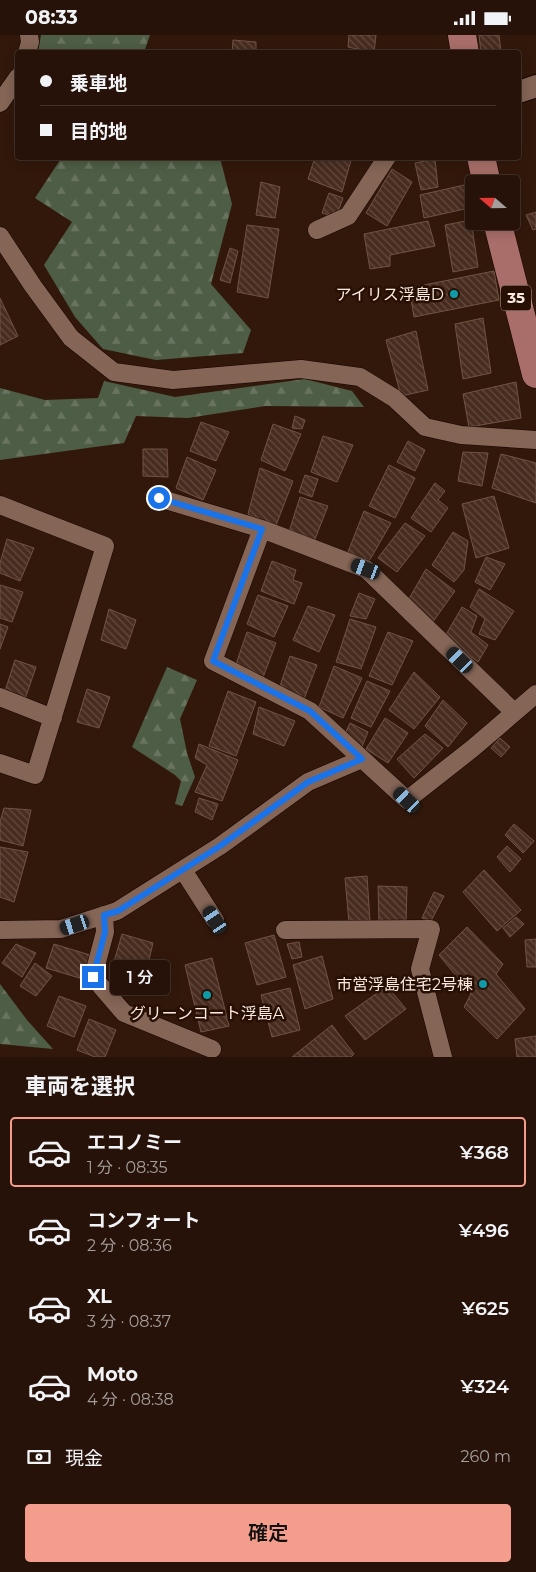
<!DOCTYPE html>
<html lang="ja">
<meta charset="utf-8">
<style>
body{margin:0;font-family:Montserrat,"Noto Sans JP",sans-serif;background:#2e1b12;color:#f1f3f6;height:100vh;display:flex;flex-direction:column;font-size:19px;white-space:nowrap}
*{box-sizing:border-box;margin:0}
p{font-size:16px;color:#a49e9c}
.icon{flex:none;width:28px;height:28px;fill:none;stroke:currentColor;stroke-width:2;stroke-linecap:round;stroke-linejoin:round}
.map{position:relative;height:1022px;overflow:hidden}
.details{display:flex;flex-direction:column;background:#261208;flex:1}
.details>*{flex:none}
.banner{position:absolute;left:15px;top:15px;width:506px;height:110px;border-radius:5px;box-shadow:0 2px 12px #0003,0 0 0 1px #423229;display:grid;align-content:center;height:110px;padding:0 25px;background:#261208}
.needle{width:32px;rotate:290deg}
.tools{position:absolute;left:465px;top:140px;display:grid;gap:10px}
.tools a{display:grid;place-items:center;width:55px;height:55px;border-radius:5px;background:#261208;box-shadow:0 2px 12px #0003,0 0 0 1px #423229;font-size:25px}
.end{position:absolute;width:22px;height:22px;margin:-11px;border:6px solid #1a73e8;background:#fff;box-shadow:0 0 0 2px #fff}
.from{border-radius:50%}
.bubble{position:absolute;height:35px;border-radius:5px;background:#261208;box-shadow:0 2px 12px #0003,0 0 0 1px #423229;font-size:16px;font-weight:600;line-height:35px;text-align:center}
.car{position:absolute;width:15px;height:30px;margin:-15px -8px;border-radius:6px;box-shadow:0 0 4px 1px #0007;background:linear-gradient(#222 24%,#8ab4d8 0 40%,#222 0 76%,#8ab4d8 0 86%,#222 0)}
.banner b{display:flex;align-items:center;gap:18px;height:48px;font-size:19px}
.banner b+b{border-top:1px solid #423229}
.banner i{width:12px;height:12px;background:#f1f3f6}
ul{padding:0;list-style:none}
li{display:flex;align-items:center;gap:15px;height:70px;margin:0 10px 8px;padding:0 15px;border:2px solid transparent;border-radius:5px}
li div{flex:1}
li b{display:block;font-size:19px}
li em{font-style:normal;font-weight:600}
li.selected{border-color:#f59d8d}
li>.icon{width:45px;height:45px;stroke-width:1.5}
h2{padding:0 25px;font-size:22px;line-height:60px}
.pay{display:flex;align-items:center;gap:12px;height:55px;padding:0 25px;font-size:19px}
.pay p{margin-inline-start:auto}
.primary-button{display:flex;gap:10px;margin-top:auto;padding:10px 25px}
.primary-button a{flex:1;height:58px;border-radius:5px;background:#f59d8d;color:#111;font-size:20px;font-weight:600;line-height:58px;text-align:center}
.status{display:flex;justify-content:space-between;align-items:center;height:35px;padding:0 25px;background:#261208;direction:ltr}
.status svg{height:14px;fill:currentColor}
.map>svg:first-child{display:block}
.forest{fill:url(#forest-firs)}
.building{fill:url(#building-back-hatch);stroke:#715345}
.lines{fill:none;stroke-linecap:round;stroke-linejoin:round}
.minor-casing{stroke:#180300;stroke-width:19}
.tertiary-casing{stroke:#180300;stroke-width:24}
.primary-casing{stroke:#180300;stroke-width:29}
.minor{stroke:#846556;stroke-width:18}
.tertiary{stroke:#846556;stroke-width:22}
.primary{stroke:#a96e69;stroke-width:28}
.route{stroke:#1a73e8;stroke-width:6}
.culture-dot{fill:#0f9aa8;stroke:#270f03;stroke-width:2}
.labels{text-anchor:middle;stroke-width:5;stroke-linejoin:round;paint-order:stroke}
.shield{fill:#270f03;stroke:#bba79e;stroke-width:1}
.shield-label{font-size:15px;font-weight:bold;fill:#fbe8e0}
.poi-label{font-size:16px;fill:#fbe8e0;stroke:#270f03;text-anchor:end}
</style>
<div class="status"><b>08:33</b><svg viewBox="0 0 49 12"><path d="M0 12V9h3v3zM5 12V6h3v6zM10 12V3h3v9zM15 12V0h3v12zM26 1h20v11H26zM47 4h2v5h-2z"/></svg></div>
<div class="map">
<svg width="536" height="1022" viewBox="0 0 536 1022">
<defs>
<pattern id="forest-firs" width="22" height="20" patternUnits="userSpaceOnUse" patternTransform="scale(1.25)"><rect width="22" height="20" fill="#4e5d45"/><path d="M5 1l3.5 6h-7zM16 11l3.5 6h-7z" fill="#687460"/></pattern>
<pattern id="building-back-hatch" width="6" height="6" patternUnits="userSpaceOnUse" patternTransform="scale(1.25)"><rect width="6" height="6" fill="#482c1f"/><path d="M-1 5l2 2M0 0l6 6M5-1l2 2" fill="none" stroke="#634b3f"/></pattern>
</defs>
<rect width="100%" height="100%" fill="#32180b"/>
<path class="forest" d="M41,0h109l-6,17h-106z
M62,122l158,1 12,46 -21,80 40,46 -8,23 -87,7 -53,-11 -28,-32 -31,-52 28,-43 -37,-24z
M305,344l47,12 12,16 -99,-1 -77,12 -52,-2 -12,27 -124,17v-72l45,12 53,-2 6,-17 71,16z
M167,632l30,13 -17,39 7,34 8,24 -13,29 -7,-2 6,-23 -6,-6 -43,-28z
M0,949l27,36 26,29 -53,-5z"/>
<path class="building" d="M349,0h27l-2,18 -26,-6z
M479,0h20l2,17 -20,1z
M233,5l23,2v11h-24z
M315,122h37l-10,35 -34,-13z
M435,124l3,28 -17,3 -6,-27z
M392,134l20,13 -25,44 -21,-13z
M261,147l19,5 -5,31 -19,-3z
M464,150l5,23 -45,10 -4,-23z
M329,158l14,5 -7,19 -14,-4z
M536,177v17l-3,1 -7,-15z
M471,185l7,47 -25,5 -8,-47z
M428,186l7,25 -45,9v11l-20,3 -6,-35z
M247,190l32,4 -11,69 -31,-6z
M230,213l8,3 -8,32 -10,-3z
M494,236l5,29 -85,17 -5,-29z
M0,263l18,38 -18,9z
M483,283l8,55 -28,6 -8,-55z
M416,296l12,59 -27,6 -15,-56z
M516,347l5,36 -52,9 -6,-33z
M295,381l10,4 -3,9 -10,-1z
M201,387l28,10 -13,29 -26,-10z
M273,389l28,10 -16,37 -24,-11z
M323,401l30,9 -16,37 -26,-10z
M408,406l17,9 -10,21 -18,-9z
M143,414h24l1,28 -25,-1z
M463,417l25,1 -6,33 -24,-5z
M501,419l35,9v40l-44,-15z
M187,422l29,13 -13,30 -27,-12z
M389,430l26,13 -20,40 -26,-12z
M260,433l33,13 -18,47 -27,-14z
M305,440l13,4 -6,18 -13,-5z
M435,448l10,8 -7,9 10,8 -17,24 -20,-14z
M494,461l15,52 -33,10 -14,-54z
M300,462l28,9 -15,38 -25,-9z
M364,476l27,12 -23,40 -20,-11z
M405,488l20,13 -28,36 -19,-14z
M453,497l15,9 -4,29 -10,12 -22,-17z
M7,504l27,9 -14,33 -20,-8v-10z
M486,522l19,7 -15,26 -15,-8z
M272,526l24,9 -3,10 9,3 -8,21 -33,-13z
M426,534l29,22 -23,32 -26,-19z
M0,550l23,7 -11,30 -12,-4z
M479,554l35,22 -19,29 -16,-6 6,-15 -15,-12z
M359,558l16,6 -9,20 -16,-3z
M258,560l30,11 -14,31 -27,-13z
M308,571l27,9 -16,37 -26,-12z
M462,572l15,9 -6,16 17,13 -10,17 -34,-24z
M109,574l27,11 -10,29 -25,-9z
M350,584l26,8 -15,42 -25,-7z
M0,589l8,3 -8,22z
M247,597l29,11 -14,37 -28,-10z
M388,597l25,9 -21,44 -23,-9z
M290,621l27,9 -13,34 -25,-10z
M15,625l21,7 -12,35 -20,-8z
M334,631l28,12 -19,40 -24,-11z
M414,637l26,25 -26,32 -25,-19z
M367,646l23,10 -19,36 -20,-9z
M87,654l23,8 -11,31 -22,-6z
M228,656l28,11 -20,54 -27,-10z
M443,665l24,23 -19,24 -23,-21z
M259,672l36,14 -11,25 -31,-12z
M385,683l23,15 -20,30 -22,-14z
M350,688l18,9 -7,17 -18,-11z
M425,699l18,14 -29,30 -17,-19z
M500,703l10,9 -9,10 -10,-9z
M199,709l39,16 -16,41 -27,-9 12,-27 -12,-7z
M199,763l19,6 -6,16 -17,-8z
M4,773l27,2 -8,36 -23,-6v-18z
M514,789l20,17 -11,12 -18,-18z
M507,811l14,13 -11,13 -13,-15z
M0,812l28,5 -14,50 -14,-5z
M484,835l37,40 -24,21 -34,-39z
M367,841l3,45 -21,2 -4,-45z
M378,851l29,1 -1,36h-27z
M434,857l10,4 -13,25 -9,-3z
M516,882l8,7 -14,13 -7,-9z
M467,892l36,37 -7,10 29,35 -28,30 -33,-32 7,-13 -32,-39z
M122,899l31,9 -11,46 -33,-10z
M274,900l12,42 -29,8 -12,-42z
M536,904v28h-9l-2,-27z
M299,907l3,15 -10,2 -5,-15z
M16,909l20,9 -14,24 -20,-14z
M54,909l36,11 -7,24 -37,-11z
M322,921l11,43 -28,10 -12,-44z
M212,923l17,68 -28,6 -16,-67z
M35,928l17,13 -16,20 -16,-10z
M387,951l19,23 -41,31 -20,-24z
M290,953l10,42 -28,7 -11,-42z
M59,961l27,10 -12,31 -27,-11z
M89,984l27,11 -11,27h-10l-18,-7z
M332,990l22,29 -3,3h-59z
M536,1001v21h-19l-2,-18z"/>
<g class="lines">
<defs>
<path id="minor" d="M27,18l3,-11 -1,-7
M0,68l18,-26
M317,195l31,-14 39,-59
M0,201l33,50 38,52 43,34 59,8 128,-11 59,8 34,21 31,29 36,8 75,5
M159,463l103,31 104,40 148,143
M0,470l105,41 -70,229 -35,-12
M262,494l-49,132 97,50 97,89 66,-52 63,-54
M0,662l53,21
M183,835l32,50
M104,880l1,17 -12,45 31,36 88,36
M0,895l61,-1 56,-18 103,-65 88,-64 54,-23
M285,895l146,-1 -11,40 23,88"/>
<path id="tertiary" d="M519,57l17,-6"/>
<path id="primary" d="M462,0l3,18
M481,122l6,27
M497,186l39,153"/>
</defs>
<use href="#minor" class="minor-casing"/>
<use href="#tertiary" class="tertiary-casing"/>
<use href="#primary" class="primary-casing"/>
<use href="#minor" class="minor"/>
<use href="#tertiary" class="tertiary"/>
<use href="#primary" class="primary"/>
</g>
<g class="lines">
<path class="route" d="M93,942l12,-45 -1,-17 14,-4 102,-65 88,-64 54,-23 -52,-48 -97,-50 49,-132 -103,-31"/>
</g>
<g class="culture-dot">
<circle cx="454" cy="259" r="5"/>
<circle cx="483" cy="949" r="5"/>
<circle cx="207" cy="960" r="5"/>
</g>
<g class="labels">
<rect class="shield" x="501" y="250.5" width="30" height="25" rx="4"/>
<g class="shield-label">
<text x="516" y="268">35</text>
</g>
<g class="poi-label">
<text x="444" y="265">アイリス浮島D</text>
<text x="473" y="955">市営浮島住宅2号棟</text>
<text x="207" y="984" text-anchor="middle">グリーンコート浮島A</text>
</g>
</g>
</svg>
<div class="tools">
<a><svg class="needle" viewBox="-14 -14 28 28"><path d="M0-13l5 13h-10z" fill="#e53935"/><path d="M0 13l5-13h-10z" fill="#a49e9c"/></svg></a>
</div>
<i class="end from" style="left:159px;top:463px"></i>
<i class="end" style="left:93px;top:942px"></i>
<div class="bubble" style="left:110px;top:925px;width:60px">1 分</div>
<i class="car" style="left:366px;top:534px;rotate:291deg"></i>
<i class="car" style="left:460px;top:625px;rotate:314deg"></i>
<i class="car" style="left:407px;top:765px;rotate:313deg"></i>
<i class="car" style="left:215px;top:885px;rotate:327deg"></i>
<i class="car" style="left:75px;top:890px;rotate:252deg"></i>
<div class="banner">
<b><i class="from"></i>乗車地</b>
<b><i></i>目的地</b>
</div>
</div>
<section class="details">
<h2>車両を選択</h2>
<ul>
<li class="selected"><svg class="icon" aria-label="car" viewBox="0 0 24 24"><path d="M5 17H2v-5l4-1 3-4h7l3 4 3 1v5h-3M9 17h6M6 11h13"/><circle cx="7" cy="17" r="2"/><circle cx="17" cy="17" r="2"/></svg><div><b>エコノミー</b><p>1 分 · 08:35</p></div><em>¥368</em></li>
<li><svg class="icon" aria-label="car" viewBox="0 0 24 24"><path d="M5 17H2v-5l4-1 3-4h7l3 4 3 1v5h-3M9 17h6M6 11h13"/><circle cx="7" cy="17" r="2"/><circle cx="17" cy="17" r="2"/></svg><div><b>コンフォート</b><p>2 分 · 08:36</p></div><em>¥496</em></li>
<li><svg class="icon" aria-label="car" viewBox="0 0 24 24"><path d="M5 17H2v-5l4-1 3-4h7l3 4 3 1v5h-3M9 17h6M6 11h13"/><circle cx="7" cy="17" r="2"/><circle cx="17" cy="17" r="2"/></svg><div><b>XL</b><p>3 分 · 08:37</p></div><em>¥625</em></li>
<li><svg class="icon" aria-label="car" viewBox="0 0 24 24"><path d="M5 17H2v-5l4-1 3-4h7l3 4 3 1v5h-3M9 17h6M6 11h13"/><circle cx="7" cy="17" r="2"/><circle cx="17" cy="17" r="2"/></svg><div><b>Moto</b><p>4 分 · 08:38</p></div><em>¥324</em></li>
</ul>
<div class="pay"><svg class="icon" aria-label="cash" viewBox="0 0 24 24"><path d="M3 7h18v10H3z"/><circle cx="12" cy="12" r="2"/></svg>現金<p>260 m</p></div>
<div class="primary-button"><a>確定</a></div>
</section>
